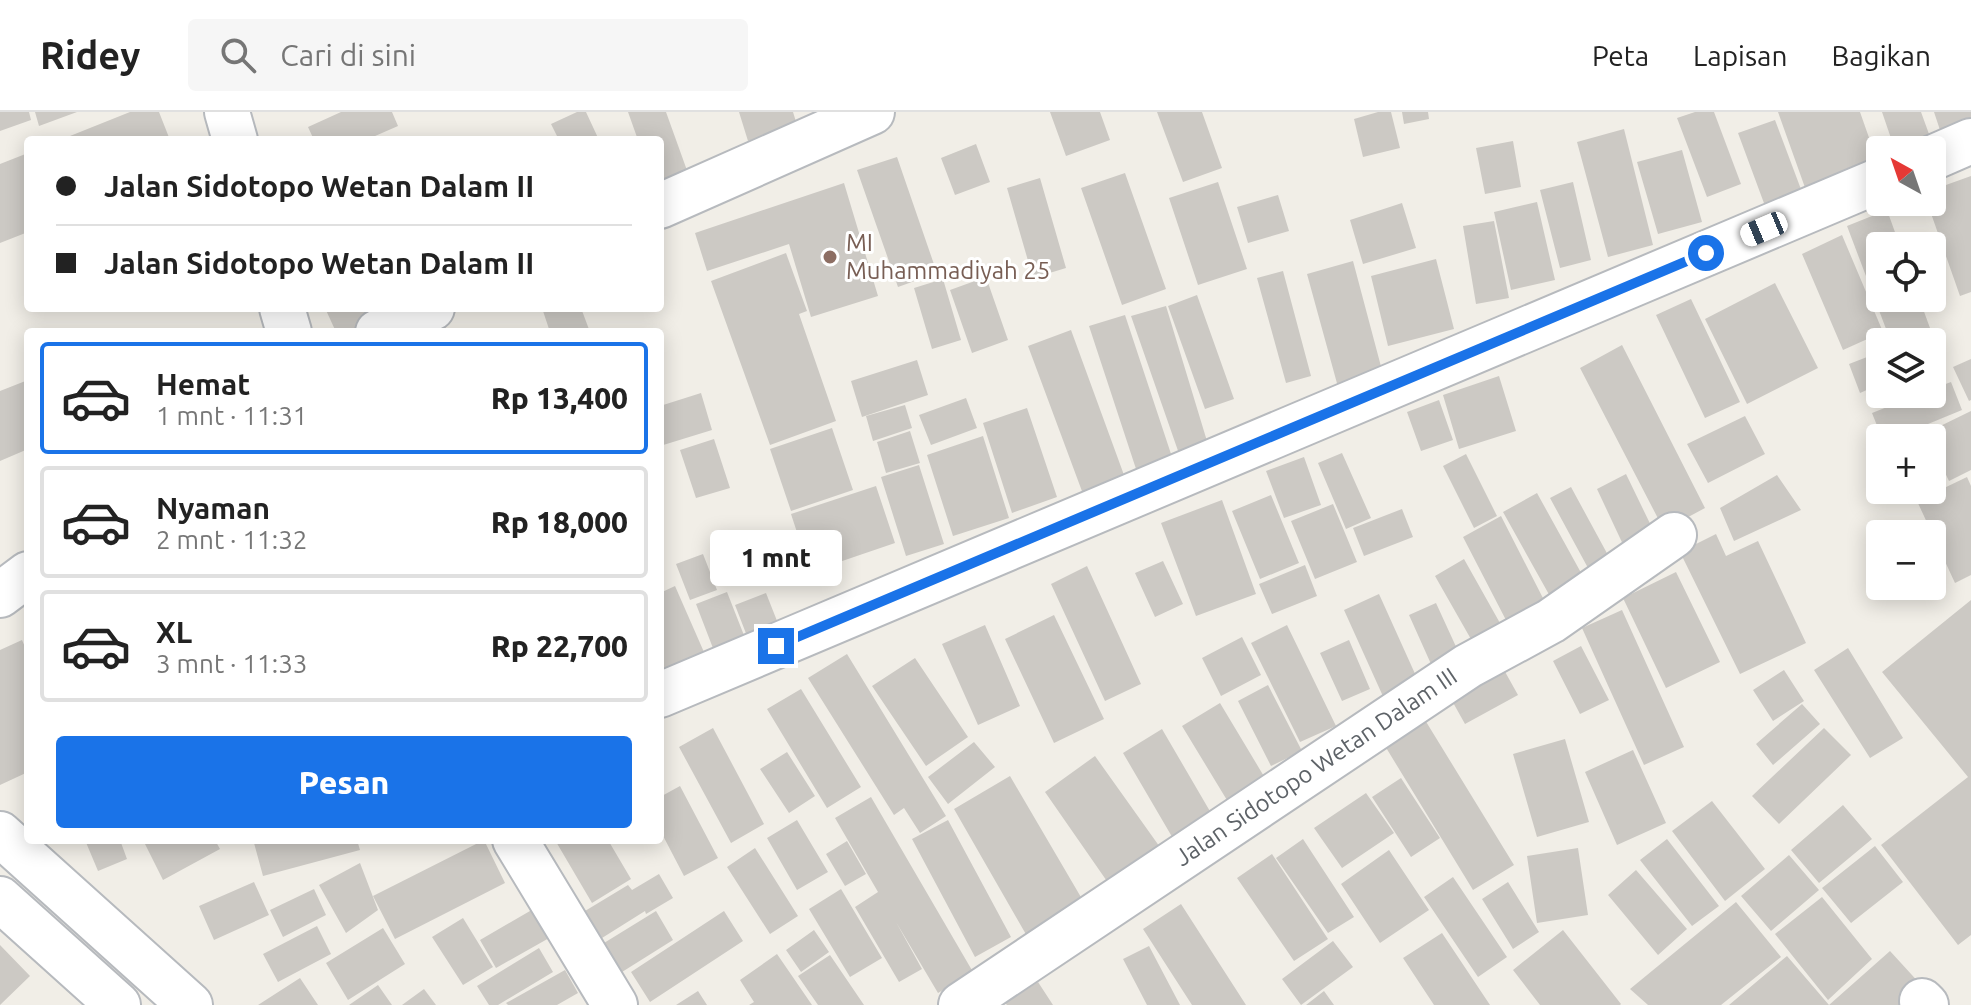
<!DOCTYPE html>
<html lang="id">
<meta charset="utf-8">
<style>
body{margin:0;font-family:Ubuntu,sans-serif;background:#f6f6f6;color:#222;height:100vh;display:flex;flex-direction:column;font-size:30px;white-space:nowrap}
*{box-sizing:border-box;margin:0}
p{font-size:26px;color:#767676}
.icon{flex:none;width:44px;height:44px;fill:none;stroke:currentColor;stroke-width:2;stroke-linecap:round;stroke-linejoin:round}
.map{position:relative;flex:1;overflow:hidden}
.details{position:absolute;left:24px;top:216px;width:640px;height:516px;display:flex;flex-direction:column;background:#fff;border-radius:8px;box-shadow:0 4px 20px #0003}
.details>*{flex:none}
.hud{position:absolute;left:24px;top:24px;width:640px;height:176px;border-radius:8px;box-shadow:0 4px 20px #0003;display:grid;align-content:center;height:176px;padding:0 32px;background:#fff}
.needle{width:52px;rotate:320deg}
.tools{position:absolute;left:1866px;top:24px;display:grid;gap:16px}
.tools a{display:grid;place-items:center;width:80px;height:80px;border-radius:8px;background:#fff;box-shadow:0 4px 20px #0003;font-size:40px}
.end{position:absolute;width:36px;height:36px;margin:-18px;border:10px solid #1a73e8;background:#fff;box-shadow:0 0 0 4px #fff}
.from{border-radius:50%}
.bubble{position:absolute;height:56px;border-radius:8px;background:#fff;box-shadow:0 4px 20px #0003;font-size:26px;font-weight:800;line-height:56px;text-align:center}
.car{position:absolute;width:24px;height:48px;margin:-24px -12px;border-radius:10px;box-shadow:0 0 6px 2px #0007;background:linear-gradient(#fff 24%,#345 0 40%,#fff 0 76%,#345 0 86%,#fff 0)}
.hud b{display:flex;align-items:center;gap:28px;height:76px;font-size:30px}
.hud b+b{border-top:2px solid #e0e0e0}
.hud i{width:20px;height:20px;background:#222}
ul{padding:14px 0 0;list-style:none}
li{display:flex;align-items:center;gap:24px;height:112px;margin:0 16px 12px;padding:0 16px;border:4px solid #e0e0e0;border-radius:8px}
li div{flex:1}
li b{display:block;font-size:30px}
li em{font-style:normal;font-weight:800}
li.current{border-color:#1a73e8}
li>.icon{width:72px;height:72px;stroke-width:1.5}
.action{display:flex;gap:16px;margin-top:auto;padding:16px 32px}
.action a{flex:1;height:92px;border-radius:8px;background:#1a73e8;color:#fff;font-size:32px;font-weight:800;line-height:92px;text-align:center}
header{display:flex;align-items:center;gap:48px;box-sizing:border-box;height:112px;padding:0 40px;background:#fff;border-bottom:2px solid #e0e0e0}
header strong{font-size:38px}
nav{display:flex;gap:44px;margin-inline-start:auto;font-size:28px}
.search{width:560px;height:72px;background:#f6f6f6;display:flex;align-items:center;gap:20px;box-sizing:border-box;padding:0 28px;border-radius:8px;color:#767676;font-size:30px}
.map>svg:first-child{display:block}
.building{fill:#ccc9c4}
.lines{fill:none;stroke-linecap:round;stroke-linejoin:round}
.minor-casing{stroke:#b7babe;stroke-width:48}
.minor{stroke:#fff;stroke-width:44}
.route{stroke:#1a73e8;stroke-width:10}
.education-dot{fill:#8d6e63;stroke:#fff;stroke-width:3}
.labels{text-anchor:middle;stroke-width:6;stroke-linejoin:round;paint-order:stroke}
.education-label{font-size:24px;fill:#785e54;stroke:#fff;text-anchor:start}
.street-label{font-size:24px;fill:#5e6368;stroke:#fff}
</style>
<header>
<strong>Ridey</strong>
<div class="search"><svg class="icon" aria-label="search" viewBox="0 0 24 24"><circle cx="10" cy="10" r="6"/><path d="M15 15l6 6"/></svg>Cari di sini</div>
<nav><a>Peta</a><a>Lapisan</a><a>Bagikan</a></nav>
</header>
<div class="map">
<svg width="1971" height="893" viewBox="0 0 1971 893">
<rect width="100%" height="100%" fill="#f1eee7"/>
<path class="building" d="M0,0h29l2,8 -31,11z
M35,0h42l-38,14z
M130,0h29l11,28h-110z
M341,0h51l6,14 -32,14h-52l-6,-13z
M577,0h9l13,28h-40l-8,-16z
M628,0h38l23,64 -29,11v-47h-22z
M739,0h54l4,13 -49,16z
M1050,0h50l10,28 -44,16z
M1157,0h45l20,56 -39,14z
M1378,0h13l9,36 -37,9 -9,-38z
M1402,0h26l1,7 -25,5z
M1695,0h19l27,72 -34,13 -30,-79z
M1778,0h82l20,57 -72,27z
M1882,0h39l12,33 -15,5h-23z
M1934,0h37v6l-31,12z
M1775,8l30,80 -37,14 -30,-81z
M1624,17l29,116 -45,12 -31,-115z
M1513,29l8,46 -36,7 -9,-46z
M976,32l14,38 -35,13 -14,-37z
M1682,38l20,72 -44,12 -21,-72z
M28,41v79l-28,11v-79z
M897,45l40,116 -39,14 -41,-117z
M1125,61l41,116 -44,16 -41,-117z
M1971,64v116l-11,4 -33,-94h5v-12z
M1040,66l26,90 -33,10 -26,-90z
M1218,70l29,87 -49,16 -29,-87z
M1573,70l18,78 -31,8 -20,-78z
M844,71l34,113 -67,21 -22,-73 -82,27 -12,-38z
M1278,83l11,36 -41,12 -11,-36z
M1537,90l18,78 -44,10 -17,-78z
M1402,91l14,45 -53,16 -13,-44z
M1887,98l13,36h-20v52h39l11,30 -39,14 -44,-116z
M1494,109l15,77 -33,6 -13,-78z
M1842,123l41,97 -40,18 -41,-96z
M786,141l21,58 -8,3 37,107 -66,24 -59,-164z
M1436,147l18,70 -66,17 -17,-70z
M1353,149l30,113 -45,13 -31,-113z
M1283,159l28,105 -25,7 -29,-105z
M986,165l22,63 -36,13 -22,-63z
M943,167l18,61 -29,9 -18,-61z
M1775,171l43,85 -71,36 -42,-85z
M1197,183l37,104 -29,10 -37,-103z
M1691,187l49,103 -35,16 -49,-103z
M1166,194l44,145 -26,17 -53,-152z
M325,196h53l6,13 -25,11h-23z
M542,196h39l9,24h-40z
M1125,203l49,148 -36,12 -49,-149z
M1071,218l57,156 -42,16 -58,-156z
M1622,233l83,163 -41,22 -84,-162z
M1880,240v32l-20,9 -11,-29z
M1971,247v41l-2,1 -16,-34z
M917,248l11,35 -66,22 -11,-36z
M1499,264l17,55 -57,18 -16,-54z
M28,268v69l-28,12v-70z
M1951,270l11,28 -68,28h-12l-10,-25 48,-19h12v-5z
M701,281l11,37 -52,16v-40z
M966,286l11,30 -46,17 -12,-30z
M1439,288l14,40 -32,11 -14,-39z
M905,293l7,23 -39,13 -7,-25z
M1027,296l30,89 -45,16 -29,-90z
M1971,299v59l-22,11 -17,-35v-8h-4l-2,-5z
M1745,304l20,38 -57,29 -21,-39z
M832,316l21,62 -62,21 -21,-62z
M910,319l10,32 -34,10 -9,-31z
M983,324l26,82 -56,18 -26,-81z
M714,327l16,49 -34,10 -16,-48z
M1342,341l29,65 -25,11 -28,-66z
M1932,341l14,29 -14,7z
M1466,342l31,62 -23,12 -31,-62z
M1304,345l17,48 -37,13 -18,-47z
M919,353l25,79 -38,12 -25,-79z
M1626,362l31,64 -30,15 -30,-64z
M1777,363l24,35 -67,31 -14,-33z
M1967,365l4,9v89l-16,8 -38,-82z
M876,374l19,57 -85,29 -19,-58z
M1571,375l44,81 -21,11 -44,-81z
M1906,378h24l-20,9z
M1537,381l53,96 -34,18 -53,-95z
M1271,383l28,68 -39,16 -28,-68z
M1222,388l34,94 -60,22 -35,-93z
M1333,392l24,58 -42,17 -24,-58z
M1402,397l11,28 -49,19 -11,-28z
M1501,404l45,88 -38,20 -45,-87z
M1716,422l10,22 32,-15 48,102 -66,31 -60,-122z
M703,442l14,36 -27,10 -14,-36z
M1464,447l41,73 -29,16 -41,-72z
M1163,449l20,43 -28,13 -20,-44z
M1305,453l12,31 -45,18 -13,-30z
M1087,454l54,118 -36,17 -54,-117z
M1676,460l44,90 -54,26 -43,-90z
M675,474l32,73 -47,13v-79z
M727,480l20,51 -31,13 -20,-52z
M766,481l17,43 -31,13 -17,-44z
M1379,482l42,93 -35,16 -42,-93z
M1971,488v335l-13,10 -77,-100 87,-68 -86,-105z
M1436,491l22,48 -27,13 -22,-49z
M1622,498l62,137 -40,18 -62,-137z
M1054,503l50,104 -50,24 -49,-104z
M985,513l35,81 -42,19 -36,-81z
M1287,513l49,101 -36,16 -49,-99z
M1242,525l19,38 -40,21 -19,-38z
M22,528l6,14v118l-28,13v-135z
M1349,528l21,49 -28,12 -22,-48z
M1581,534l28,54 -29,14 -27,-53z
M1848,536l55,90 -33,20 -56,-88z
M847,542l99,162 -26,17 -16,-25 -10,7 -86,-137z
M915,546l53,79 -42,29 -54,-80z
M1499,549l19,34 -53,29 -19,-34z
M1784,558l20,31 -31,20 -20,-31z
M1268,573l34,66 -31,15 -33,-65z
M801,577l60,98 -34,21 -60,-99z
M1220,591l54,90 -38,22 -54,-89z
M1802,592l18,20 -47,41 -17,-21z
M1425,608l89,145 -41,25 -88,-144z
M713,616l51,96 -33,19 -52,-96z
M1824,616l27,27 -72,69 -27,-28z
M1162,617l56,96 -40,22 -55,-94z
M1565,627l24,83 -52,15 -24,-83z
M974,630l21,25 -47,37 -20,-27z
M1633,638l33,73 -49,22 -32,-73z
M787,640l28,44 -26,17 -29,-44z
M1095,644l67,94 -51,37 -66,-95z
M1010,664l82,140 -57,34 -81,-141z
M1401,666l39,60 -29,19 -39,-60z
M680,674l38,72 -34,18 -24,-46v-33z
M1366,681l28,40 -52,35 -28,-40z
M871,685l102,175 -35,21 -42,-71 26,47 -23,13 -44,-75 23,-15 -43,-74z
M1712,689l53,68 -40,32 -53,-70z
M1843,693l29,34 -53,44 -28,-33z
M797,708l31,52 -31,18 -30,-52z
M948,708l63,117 -36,20 -63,-118z
M1303,727l51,78 -26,16 -52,-75z
M1667,727l52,67 -27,20 -52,-66z
M85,728h35l7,19 -29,12z
M152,728h63l5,9 -57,31 -18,-36z
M265,728h92l3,10 -97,26 -9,-33z
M484,728l21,43 -110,56 -22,-43z
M555,728h53l23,39 -39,24z
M847,729l19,33 -21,12 -19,-32z
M1875,734l28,36 -52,41 -29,-35z
M755,736l43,68 -28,18 -43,-67z
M1578,736l10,67 -51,8 -10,-67z
M1389,738l40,60 -49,33 -39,-59z
M1272,742l56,85 -34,22 -57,-83z
M1789,743l30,35 -48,41 -30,-35z
M360,751l18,47 -32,23 -27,-48z
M1636,758l51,59 -29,26 -50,-60z
M659,762l14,24 -27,16 -1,-3 -43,27 -17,-27 43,-26 4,5z
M1453,765l54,80 -29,20 -54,-80z
M254,770l15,33 -55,25 -15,-34z
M1508,770l31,50 -26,17 -31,-50z
M314,777l12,26 -43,22 -13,-27z
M841,777l41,69 -32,19 -41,-68z
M1822,785l50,62 -44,41 -53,-66z
M1736,790l45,55 -60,48h-73l-18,-16z
M542,792l16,29 -62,35 -16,-28z
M1181,792l65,101h-54l-49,-76z
M656,799l17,29 -51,32 -18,-29z
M724,799l19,30 -93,61 -19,-30z
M463,806l30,49 -30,18 -31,-48z
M317,814l14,28 -53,28 -15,-28z
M383,816l22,36 -57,36 -22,-37z
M814,818l15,22 -28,20 -15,-22z
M1563,818l58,74 -1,1h-80l-27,-35z
M1442,821l48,72h-56l-31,-47z
M1333,829l20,26 -52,38 -19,-26z
M0,833l30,31 -30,29z
M1149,834l31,59h-33l-24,-46z
M539,836l14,24 -55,33h-9l-12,-19z
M1890,839l32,35 -21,19h-72z
M777,842l35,51h-63l5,-3 -14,-22z
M830,843l34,50h-46l-20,-29z
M1787,844l42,49h-100z
M565,858l13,23 -21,12h-49l-2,-2z
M300,866l18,27h-60z
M1038,870l15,23h-46l-2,-2z
M378,873l14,20h-43z
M424,877l12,16h-34z
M698,879l9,14h-31z
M1324,879l10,14h-28z"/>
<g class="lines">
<defs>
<path id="minor" d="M227,0l8,28
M1932,46l39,-17
M660,94l212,-94
M282,196l7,24
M378,220l54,-24
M0,483l28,-21
M660,583l1220,-515
M0,722l190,171
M515,728l100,165
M0,787l118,106
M1922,889l4,4
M961,893l507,-339 83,-45 123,-86"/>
</defs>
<use href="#minor" class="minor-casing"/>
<use href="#minor" class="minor"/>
</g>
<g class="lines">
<path class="route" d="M776,534l930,-393"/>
</g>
<circle class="education-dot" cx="830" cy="145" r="8"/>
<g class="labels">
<g class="education-label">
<text x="846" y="139">MI<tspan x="846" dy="28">Muhammadiyah 25</tspan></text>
</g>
<g class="street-label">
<text transform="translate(1316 655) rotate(-34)" y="8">Jalan Sidotopo Wetan Dalam III</text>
</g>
</g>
</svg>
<div class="tools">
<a><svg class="needle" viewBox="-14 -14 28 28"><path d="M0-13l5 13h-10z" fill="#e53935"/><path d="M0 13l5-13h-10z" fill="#767676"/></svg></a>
<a><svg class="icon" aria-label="locate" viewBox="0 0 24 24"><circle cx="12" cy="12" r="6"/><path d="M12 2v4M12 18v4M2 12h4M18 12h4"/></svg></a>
<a><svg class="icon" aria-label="layers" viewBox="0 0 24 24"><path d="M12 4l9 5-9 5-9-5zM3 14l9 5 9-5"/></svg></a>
<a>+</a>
<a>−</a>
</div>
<i class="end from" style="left:1706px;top:141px"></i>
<i class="end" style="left:776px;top:534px"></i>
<div class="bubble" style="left:710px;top:418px;width:132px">1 mnt</div>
<i class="car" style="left:1764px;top:117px;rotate:247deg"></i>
<div class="hud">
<b><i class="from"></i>Jalan Sidotopo Wetan Dalam II</b>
<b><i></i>Jalan Sidotopo Wetan Dalam II</b>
</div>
<section class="details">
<ul>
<li class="current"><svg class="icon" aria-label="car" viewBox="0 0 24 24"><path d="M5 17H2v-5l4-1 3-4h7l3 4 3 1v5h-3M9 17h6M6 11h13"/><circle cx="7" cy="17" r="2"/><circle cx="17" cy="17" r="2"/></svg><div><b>Hemat</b><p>1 mnt · 11:31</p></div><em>Rp 13,400</em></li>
<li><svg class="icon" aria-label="car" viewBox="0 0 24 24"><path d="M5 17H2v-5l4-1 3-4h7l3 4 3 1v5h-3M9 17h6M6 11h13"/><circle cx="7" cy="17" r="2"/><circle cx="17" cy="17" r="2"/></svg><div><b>Nyaman</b><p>2 mnt · 11:32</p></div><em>Rp 18,000</em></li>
<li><svg class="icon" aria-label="car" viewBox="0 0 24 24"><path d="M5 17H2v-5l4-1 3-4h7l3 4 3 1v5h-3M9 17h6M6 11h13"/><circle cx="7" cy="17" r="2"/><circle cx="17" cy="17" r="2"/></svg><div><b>XL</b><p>3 mnt · 11:33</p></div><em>Rp 22,700</em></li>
</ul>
<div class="action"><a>Pesan</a></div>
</section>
</div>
